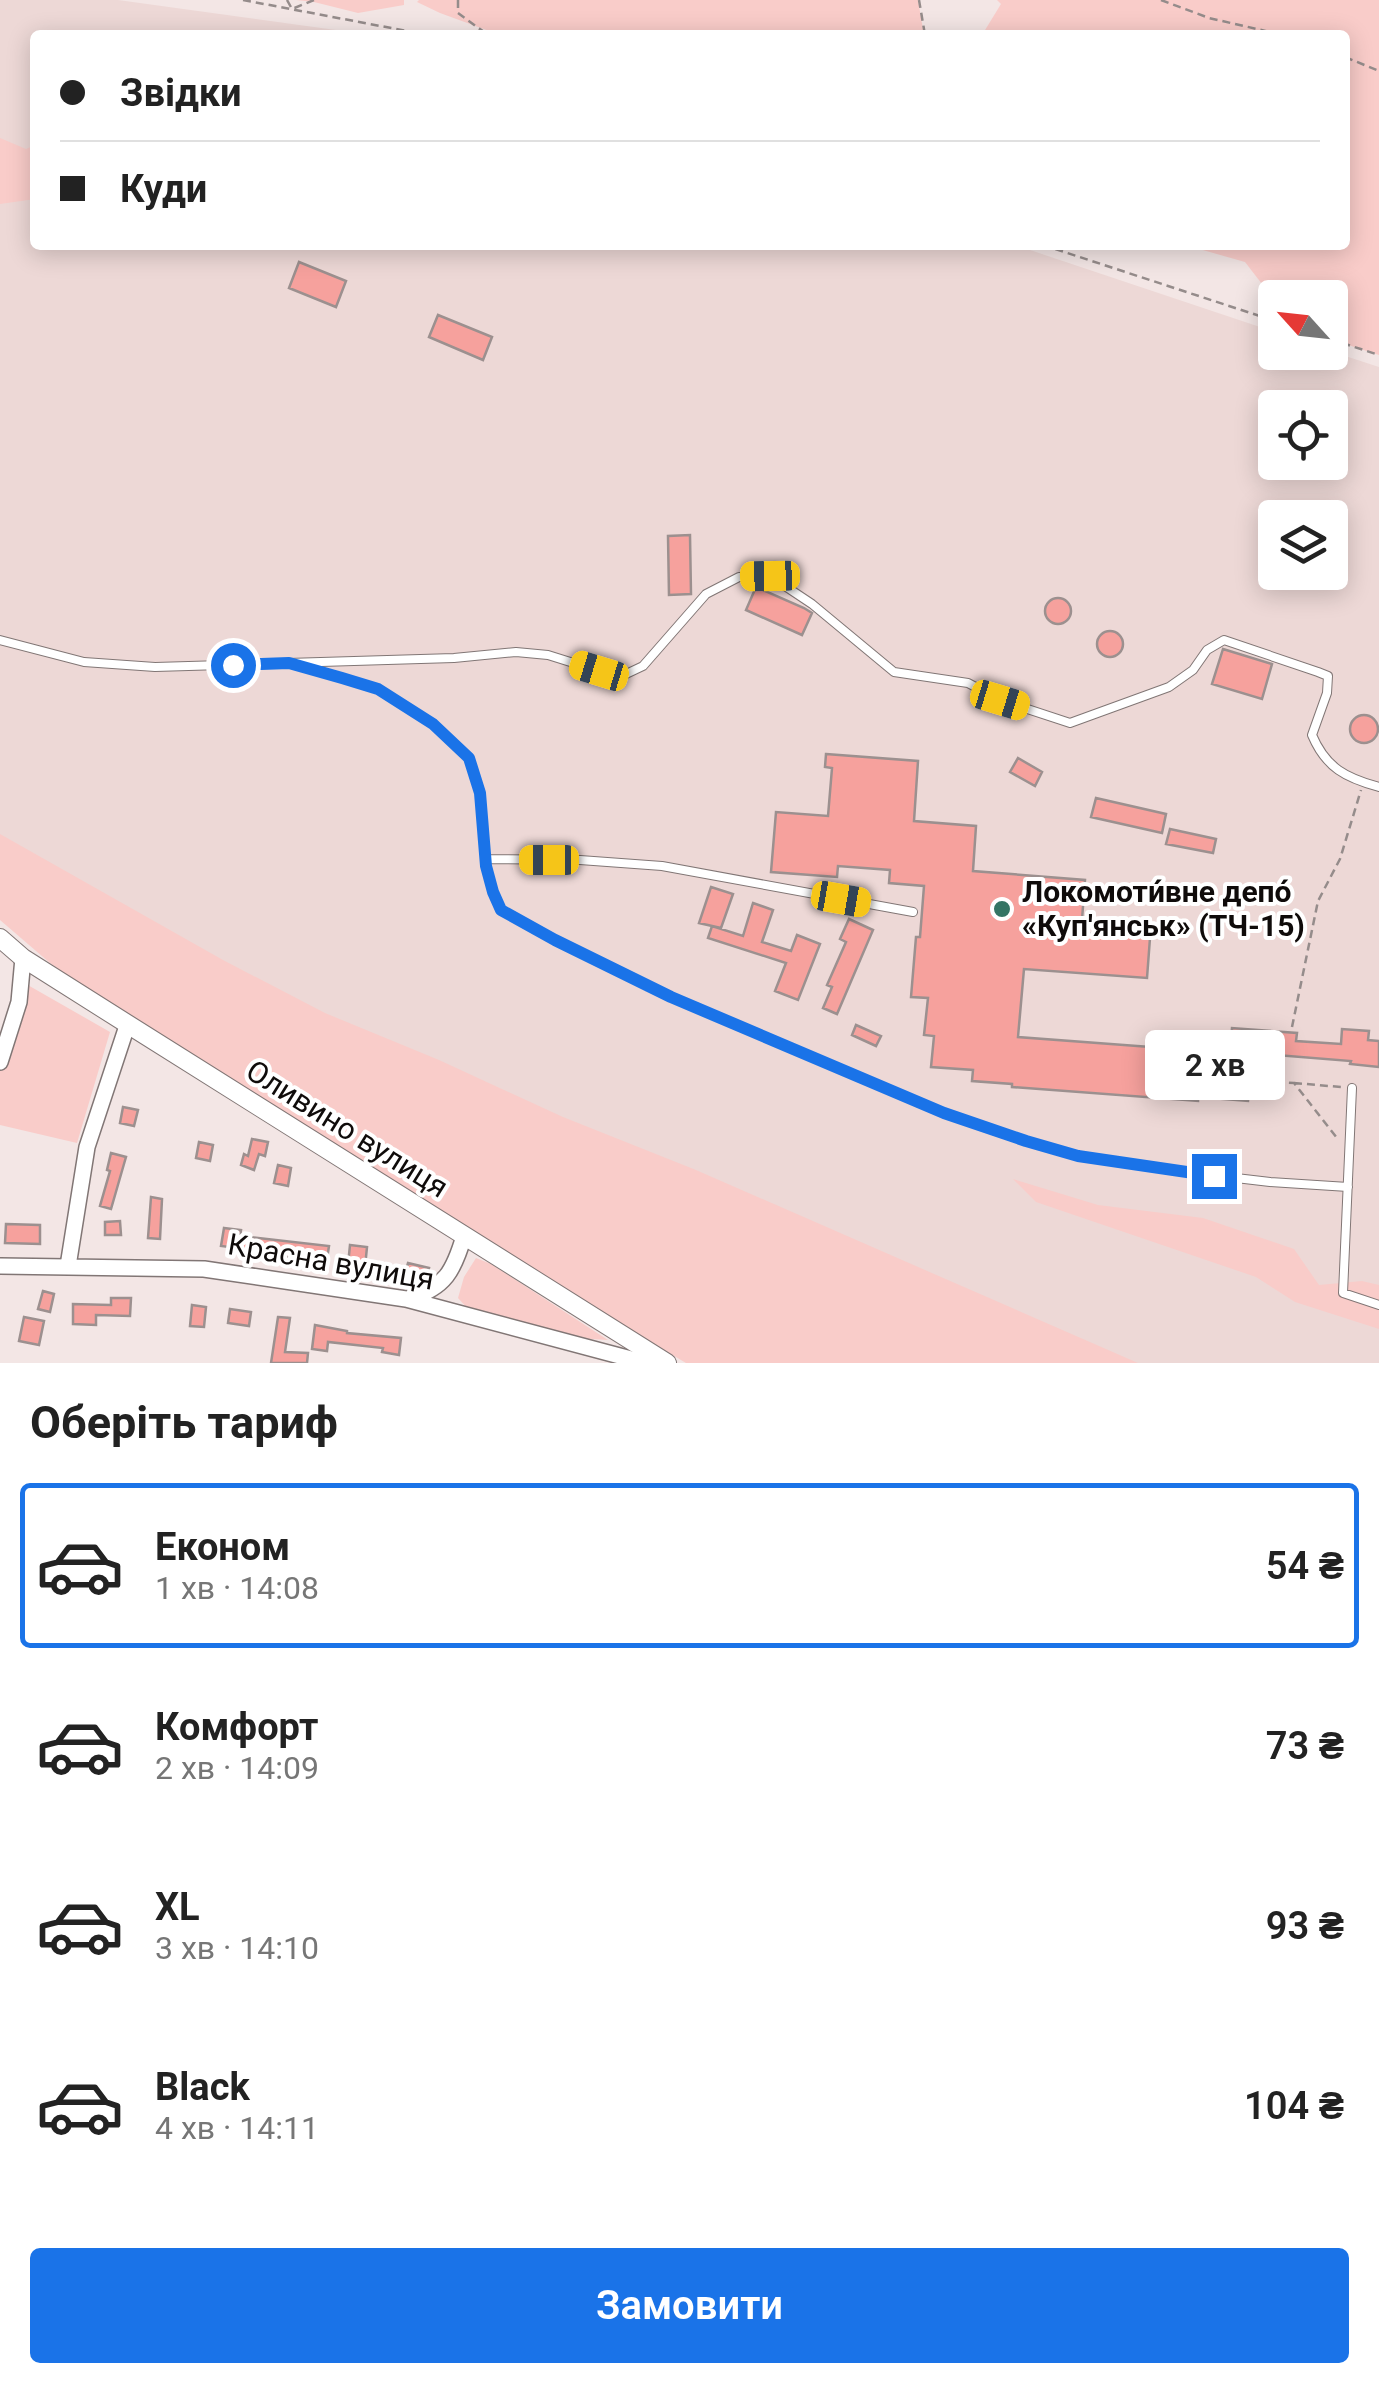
<!DOCTYPE html>
<html lang="uk">
<meta charset="utf-8">
<style>
body{margin:0;font-family:Roboto,sans-serif;background:#f2f2f2;color:#222;height:100vh;display:flex;flex-direction:column;font-size:38px;white-space:nowrap}
*{box-sizing:border-box;margin:0}
p{font-size:32px;color:#767676}
.icon{flex:none;width:55px;height:55px;fill:none;stroke:currentColor;stroke-width:2;stroke-linecap:round;stroke-linejoin:round}
.map{position:relative;height:1363px;overflow:hidden}
.side{display:flex;flex-direction:column;background:#fff;flex:1}
.side>*{flex:none}
.top-card{position:absolute;left:30px;top:30px;width:1320px;height:220px;border-radius:10px;box-shadow:0 5px 25px #0003;display:grid;align-content:center;height:220px;padding:0 30px;background:#fff}
.needle{width:65px;rotate:297deg}
.buttons{position:absolute;left:1258px;top:280px;display:grid;gap:20px}
.buttons a{display:grid;place-items:center;width:90px;height:90px;border-radius:10px;background:#fff;box-shadow:0 5px 25px #0003;font-size:50px}
.end{position:absolute;width:45px;height:45px;margin:-22px;border:12px solid #1a73e8;background:#fff;box-shadow:0 0 0 5px #fff}
.from{border-radius:50%}
.bubble{position:absolute;height:70px;border-radius:10px;background:#fff;box-shadow:0 5px 25px #0003;font-size:32px;font-weight:600;line-height:70px;text-align:center}
.car{position:absolute;width:30px;height:60px;margin:-30px -15px;border-radius:12px;box-shadow:0 0 8px 2px #0007;background:linear-gradient(#f5c518 24%,#345 0 40%,#f5c518 0 76%,#345 0 86%,#f5c518 0)}
.top-card b{display:flex;align-items:center;gap:35px;height:95px;font-size:38px}
.top-card b+b{border-top:2px solid #e0e0e0}
.top-card i{width:25px;height:25px;background:#222}
ul{padding:0;list-style:none}
li{display:flex;align-items:center;gap:30px;height:165px;margin:0 20px 15px;padding:0 10px;border:5px solid transparent;border-radius:10px}
li div{flex:1}
li b{display:block;font-size:38px}
li em{font-style:normal;font-weight:600}
li.current{border-color:#1a73e8}
li>.icon{width:90px;height:90px;stroke-width:1.5}
h2{padding:0 30px;font-size:45px;line-height:120px}
.cta{display:flex;gap:20px;margin-top:auto;padding:20px 30px}
.cta a{flex:1;height:115px;border-radius:10px;background:#1a73e8;color:#fff;font-size:40px;font-weight:600;line-height:115px;text-align:center}
.map>svg:first-child{display:block}
.built{fill:#edd8d6;fill-rule:evenodd}
.green{fill:#f9ccc9}
.building{fill:#f6a19d;stroke:#9c908f;stroke-width:2.5}
.lines{fill:none;stroke-linecap:round;stroke-linejoin:round}
.service-casing{stroke:#817675;stroke-width:10}
.minor-casing{stroke:#817675;stroke-width:18}
.tertiary-casing{stroke:#817675;stroke-width:20}
.path{stroke:#958c8b;stroke-width:2.5;stroke-dasharray:8 5;stroke-linecap:butt}
.service{stroke:#fff;stroke-width:8}
.minor{stroke:#fff;stroke-width:15}
.tertiary{stroke:#fff;stroke-width:18}
.route{stroke:#1a73e8;stroke-width:12}
.poi-dot{fill:#357564;stroke:#fff;stroke-width:4}
.labels{text-anchor:middle;stroke-width:8;stroke-linejoin:round;paint-order:stroke}
.poi-label{font-size:30px;font-weight:bold;fill:#0f0b0a;stroke:#fff;text-anchor:start}
.street-label{font-size:30px;fill:#0f0b0a;stroke:#fff}
</style>
<div class="map">
<svg width="1379" height="1363" viewBox="0 0 1379 1363">
<rect width="100%" height="100%" fill="#f3e6e5"/>
<path class="built" d="M0,0h118l254,35h-337v210h980l260,87v20h55v-1l49,16v996h-260l-785,-340 -334,-179zM1275,408h55v54h-55zM1275,518h55v54h-55z"/>
<path class="green" d="M296,0h108v5l-46,8 -44,-11z
M419,0h499l6,35h-424l-60,-22 -23,-11z
M997,0h382v355l-49,-16v-41h-55v3l-30,-39 -60,-17h160v-210h-363l19,-31z
M0,138l26,11 9,-4v54l-35,5z
M0,834l223,126 102,53 114,47 124,57 133,53 442,193h-452l-133,-79 -461,-291 -42,-30 -50,-43z
M26,984l84,48 -33,111 -77,-18v-71z
M1013,1179l85,26 105,13 91,31 25,36 43,-4 17,4v44l-84,-27 -39,-25 -220,-75z
M476,1258l15,6 117,76 -48,-3 -92,-28 -10,-11 6,-21z"/>
<path class="building" d="M299,262l47,19 -10,26 -47,-19z
M438,315l54,22 -9,23 -54,-23z
M690,535l1,59 -22,1 -1,-59z
M756,587l48,21 8,5 -10,22 -56,-25z
M1045 611a13 13 0 1 1 26 0a13 13 0 1 1-26 0Z
M1097 644a13 13 0 1 1 26 0a13 13 0 1 1-26 0Z
M1223,649l49,15 -10,35 -50,-15z
M1350 729a14 14 0 1 1 28 0a14 14 0 1 1-28 0Z
M826,754l92,7 -4,60 62,5 -3,45 112,9 -4,53 69,5 -3,40 -123,-9 -6,68 212,16 2,-25 65,5 -1,8 45,3 1,-15 27,2 -1,9 11,1v26l-29,-3 1,-3 -99,-8 -4,48 -50,-4v4l-186,-14v-3l-40,-3 1,-11 -42,-3 3,-31 -10,-1 4,-37 -17,-1 5,-60h4l4,-51 -35,-3 1,-13 -52,-4 -1,11 -66,-5 5,-60 52,4 4,-48 -7,-1z
M1018,758l24,14 -7,14 -25,-14z
M1096,798l70,16 -4,19 -71,-16z
M1170,829l46,10 -3,14 -47,-9z
M711,887l22,7 -12,34 -22,-5z
M753,903l20,7 -11,32 29,9 6,-16 23,9 -22,56 -23,-9 11,-28 -78,-25 4,-12 31,10z
M849,919l24,11 -36,84 -14,-6 9,-21 -5,-2 19,-43 -6,-3z
M856,1025l25,11 -5,10 -24,-11z
M123,1107l15,3 -4,16 -14,-3z
M252,1139l16,3 -3,14 -6,-2 -5,16 -13,-5 3,-11 4,2z
M199,1142l14,3 -3,16 -14,-3z
M111,1153l15,4 -15,52 -11,-3 10,-35 -3,-1z
M278,1165l13,3 -3,18 -14,-3z
M151,1197l11,2 -2,40 -12,-1z
M120,1221l1,14h-16v-13z
M6,1224l34,1v19l-35,-1z
M224,1228l17,2 -1,6 89,10 -2,13 -34,-6 -1,5 -14,-3v-2l-57,-7z
M350,1245l17,2 -2,20 -17,-2z
M408,1263l21,5 -3,11 -5,3 -17,-4z
M43,1291l11,3 -4,18 -12,-3z
M111,1298h20l-1,18 -34,-1v10l-23,-1v-20l38,1z
M192,1305l14,2 -2,20 -14,-1z
M230,1309l21,3 -2,14 -21,-3z
M24,1317l20,4 -5,24 -20,-4z
M278,1317l12,1 -5,34 23,1 -1,10h-36z
M315,1325l32,6v2l54,5 -2,17 -17,-3 1,-4 -55,-6 -1,9 -15,-2z"/>
<g class="lines">
<defs>
<path id="service" d="M0,640l84,22 71,5 299,-9 62,-6 32,3 51,16 25,4 19,-9 63,-72 33,-17 31,-1 42,28 82,68 74,11 32,17 70,23 99,-36 24,-17 14,-20 17,-10 94,32 10,4 -1,17 -15,42c14,33 34,43 67,52
M298,665l80,24 55,35 36,34 11,35 6,73 7,26 8,18 54,30 116,57 273,116 81,28 54,15 106,16 85,10 78,5
M486,859l94,1 82,6 251,46
M1352,1088l-9,205 36,12"/>
<path id="minor" d="M0,1062l19,-60 4,-44
M0,1266l204,3 202,30 240,64
M68,1266l19,-119 38,-115 4,-7
M410,1298c35,-10 44,-28 54,-62"/>
<path id="tertiary" d="M0,938l23,20 106,67 538,338"/>
</defs>
<use href="#service" class="service-casing"/>
<use href="#minor" class="minor-casing"/>
<use href="#tertiary" class="tertiary-casing"/>
<path class="path" d="M243,0l185,35
M287,0l5,9 22,-9
M458,0v13l30,22
M919,0l6,35
M1161,0l48,18 74,17
M1345,57l34,14
M1043,245l232,76
M1330,339l49,16
M1292,1027l26,-126 22,-42 21,-69
M1250,1080l44,3 43,55
M1294,1083l47,4"/>
<use href="#service" class="service"/>
<use href="#minor" class="minor"/>
<use href="#tertiary" class="tertiary"/>
</g>
<g class="lines">
<path class="route" d="M233,665l56,-2 53,15 36,11 55,35 36,34 11,35 6,73 7,26 8,18 54,30 116,57 273,116 82,28 52,15 136,20"/>
</g>
<circle class="poi-dot" cx="1002" cy="909" r="10"/>
<g class="labels">
<g class="poi-label">
<text x="1022" y="902">Локомоти́вне депо́<tspan x="1022" dy="34">«Куп'янськ» (ТЧ-15)</tspan></text>
</g>
<g class="street-label">
<text transform="translate(347 1129) rotate(32)" y="10">Оливино вулиця</text>
<text transform="translate(331 1262) rotate(10)" y="10">Красна вулиця</text>
</g>
</g>
</svg>
<div class="buttons">
<a><svg class="needle" viewBox="-14 -14 28 28"><path d="M0-13l5 13h-10z" fill="#e53935"/><path d="M0 13l5-13h-10z" fill="#767676"/></svg></a>
<a><svg class="icon" aria-label="locate" viewBox="0 0 24 24"><circle cx="12" cy="12" r="6"/><path d="M12 2v4M12 18v4M2 12h4M18 12h4"/></svg></a>
<a><svg class="icon" aria-label="layers" viewBox="0 0 24 24"><path d="M12 4l9 5-9 5-9-5zM3 14l9 5 9-5"/></svg></a>
</div>
<i class="end from" style="left:233px;top:665px"></i>
<i class="end" style="left:1214px;top:1176px"></i>
<div class="bubble" style="left:1145px;top:1030px;width:140px">2 хв</div>
<i class="car" style="left:770px;top:576px;rotate:269deg"></i>
<i class="car" style="left:599px;top:671px;rotate:287deg"></i>
<i class="car" style="left:1000px;top:700px;rotate:107deg"></i>
<i class="car" style="left:549px;top:860px;rotate:270deg"></i>
<i class="car" style="left:841px;top:899px;rotate:100deg"></i>
<div class="top-card">
<b><i class="from"></i>Звідки</b>
<b><i></i>Куди</b>
</div>
</div>
<section class="side">
<h2>Оберіть тариф</h2>
<ul>
<li class="current"><svg class="icon" aria-label="car" viewBox="0 0 24 24"><path d="M5 17H2v-5l4-1 3-4h7l3 4 3 1v5h-3M9 17h6M6 11h13"/><circle cx="7" cy="17" r="2"/><circle cx="17" cy="17" r="2"/></svg><div><b>Економ</b><p>1 хв · 14:08</p></div><em>54 ₴</em></li>
<li><svg class="icon" aria-label="car" viewBox="0 0 24 24"><path d="M5 17H2v-5l4-1 3-4h7l3 4 3 1v5h-3M9 17h6M6 11h13"/><circle cx="7" cy="17" r="2"/><circle cx="17" cy="17" r="2"/></svg><div><b>Комфорт</b><p>2 хв · 14:09</p></div><em>73 ₴</em></li>
<li><svg class="icon" aria-label="car" viewBox="0 0 24 24"><path d="M5 17H2v-5l4-1 3-4h7l3 4 3 1v5h-3M9 17h6M6 11h13"/><circle cx="7" cy="17" r="2"/><circle cx="17" cy="17" r="2"/></svg><div><b>XL</b><p>3 хв · 14:10</p></div><em>93 ₴</em></li>
<li><svg class="icon" aria-label="car" viewBox="0 0 24 24"><path d="M5 17H2v-5l4-1 3-4h7l3 4 3 1v5h-3M9 17h6M6 11h13"/><circle cx="7" cy="17" r="2"/><circle cx="17" cy="17" r="2"/></svg><div><b>Black</b><p>4 хв · 14:11</p></div><em>104 ₴</em></li>
</ul>
<div class="cta"><a>Замовити</a></div>
</section>
